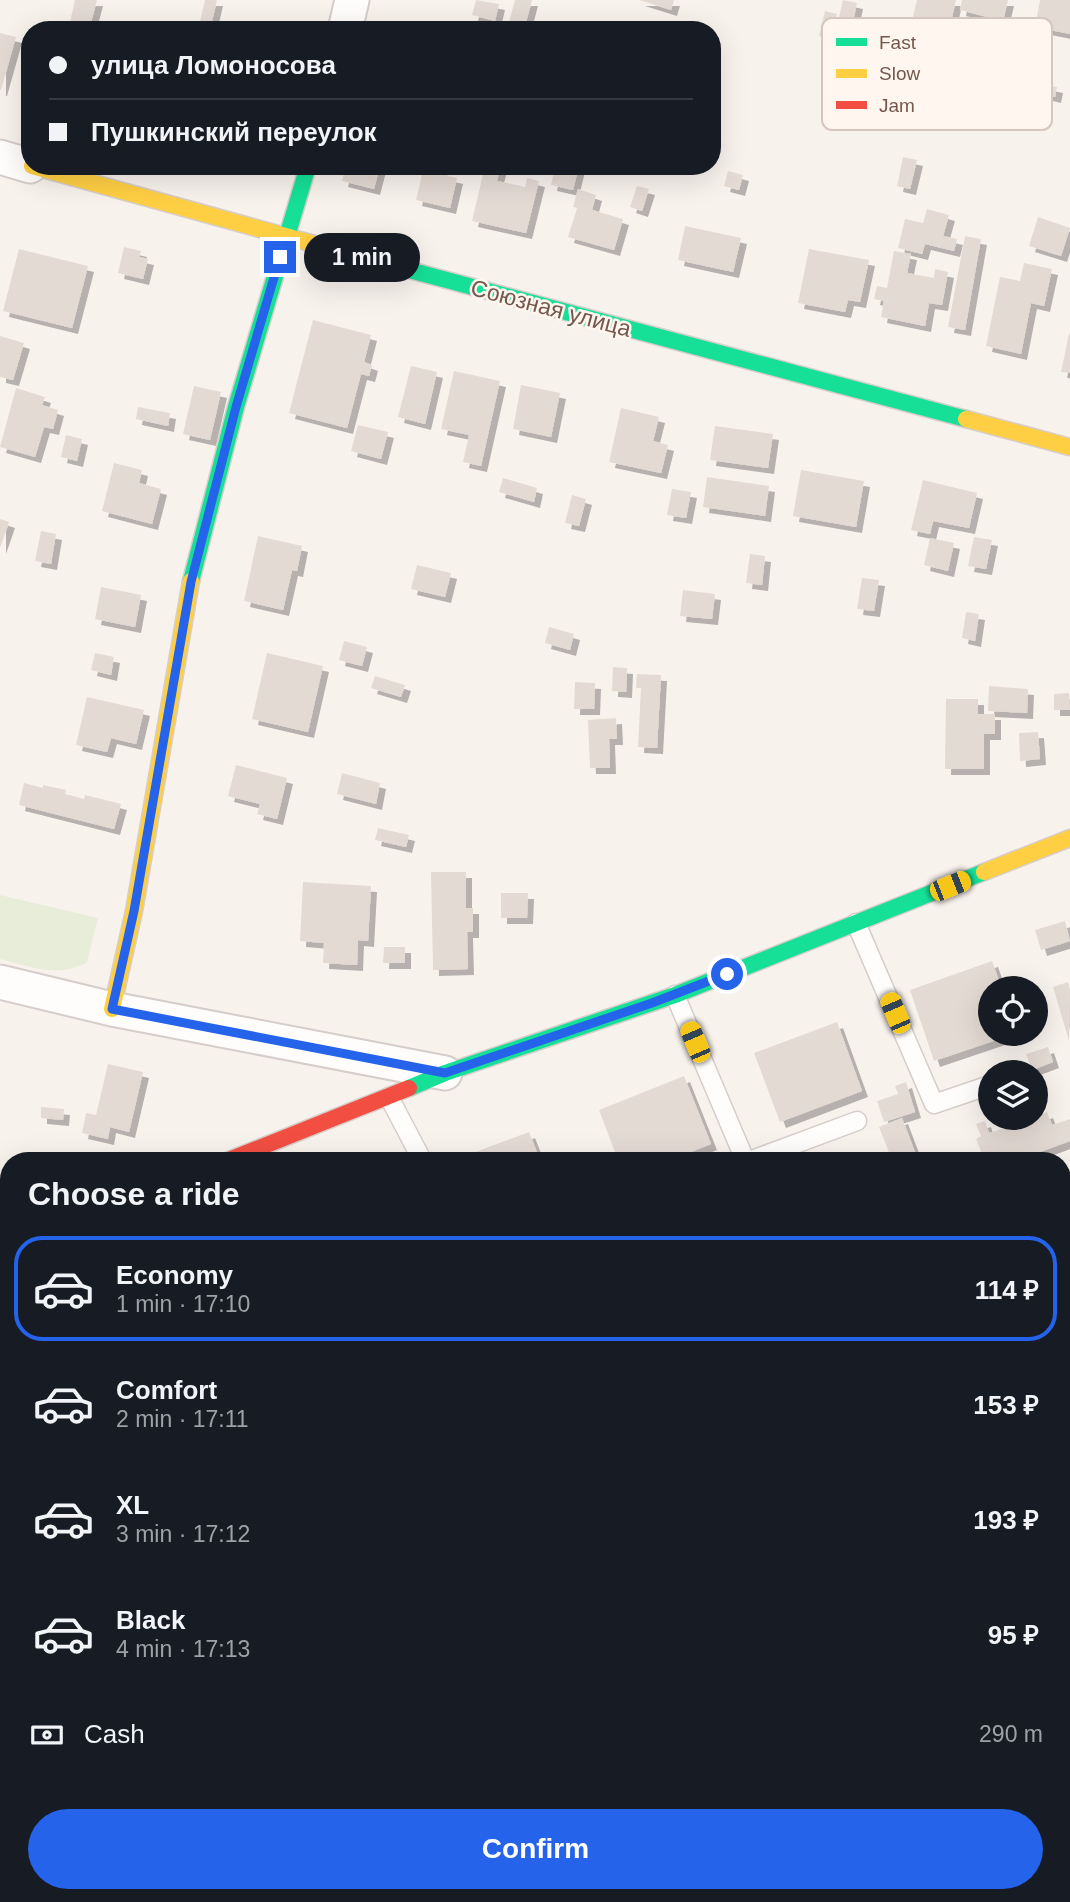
<!DOCTYPE html>
<meta charset="utf-8">
<style>
body{margin:0;font-family:Arial,sans-serif;background:#242831;color:#f1f3f6;height:100vh;display:flex;flex-direction:column;font-size:26px;white-space:nowrap}
*{box-sizing:border-box;margin:0}
p{font-size:23px;color:#9ea1a6}
.icon{flex:none;width:38px;height:38px;fill:none;stroke:currentColor;stroke-width:2;stroke-linecap:round;stroke-linejoin:round}
.map{position:relative;flex:1;overflow:hidden}
.drawer{position:absolute;left:0px;top:1152px;width:1071px;height:751px;display:flex;flex-direction:column;background:#171b24;border-radius:28px 28px 0 0;box-shadow:0 7px 28px #0002}
.drawer>*{flex:none}
.banner{position:absolute;left:21px;top:21px;width:700px;height:154px;border-radius:28px;box-shadow:0 7px 28px #0002;display:grid;align-content:center;height:154px;padding:0 28px;background:#171b24}
.buttons{position:absolute;left:978px;top:976px;display:grid;gap:14px}
.buttons a{display:grid;place-items:center;width:70px;height:70px;border-radius:50%;background:#171b24;box-shadow:0 7px 28px #0002;font-size:35px}
.end{position:absolute;width:32px;height:32px;margin:-16px;border:9px solid #2563eb;background:#fff;box-shadow:0 0 0 4px #fff}
.from{border-radius:50%}
.bubble{position:absolute;height:49px;border-radius:24px;background:#171b24;box-shadow:0 7px 28px #0002;font-size:23px;font-weight:700;line-height:49px;text-align:center}
.car{position:absolute;width:21px;height:42px;margin:-21px -10px;border-radius:9px;box-shadow:0 0 5px 2px #0007;background:linear-gradient(#f5c518 24%,#345 0 40%,#f5c518 0 76%,#345 0 86%,#f5c518 0)}
.banner b{display:flex;align-items:center;gap:24px;height:66px;font-size:26px}
.banner b+b{border-top:2px solid #363941}
.banner i{width:18px;height:18px;background:#f1f3f6}
ul{padding:0;list-style:none}
li{display:flex;align-items:center;gap:21px;height:105px;margin:0 14px 10px;padding:0 14px;border:4px solid transparent;border-radius:28px}
li div{flex:1}
li b{display:block;font-size:26px}
li em{font-style:normal;font-weight:700}
li.selected{border-color:#2563eb}
li>.icon{width:63px;height:63px;stroke-width:1.5}
h2{padding:0 28px;font-size:32px;line-height:84px}
.pay{display:flex;align-items:center;gap:18px;height:77px;padding:0 28px;font-size:26px}
.pay p{margin-inline-start:auto}
.primary-button{display:flex;gap:14px;margin-top:auto;padding:14px 28px}
.primary-button a{flex:1;height:80px;border-radius:42px;background:#2563eb;color:#fff;font-size:28px;font-weight:700;line-height:80px;text-align:center}
.map>svg:first-child{display:block}
.green{fill:#e7edd8}
.building{fill:#e4dad4;filter:url(#shadow)}
.lines{fill:none;stroke-linecap:round;stroke-linejoin:round}
.lane-casing{stroke:#d6cdca;stroke-width:21}
.street-casing{stroke:#d6cdca;stroke-width:37}
.fast-casing{stroke:#d7cdc9;stroke-width:19}
.slow-casing{stroke:#d7cdc9;stroke-width:19}
.jam-casing{stroke:#d7cdc9;stroke-width:19}
.lane{stroke:#fefdfc;stroke-width:18}
.street{stroke:#fefdfc;stroke-width:33}
.fast{stroke:#16e098;stroke-width:16}
.slow{stroke:#ffcf43;stroke-width:16}
.jam{stroke:#f24e42;stroke-width:16}
.rail-casing{stroke:#e5e3e5;stroke-width:8}
.rail{stroke:#fef6ef;stroke-width:5;stroke-dasharray:16;stroke-linecap:butt}
.route{stroke:#2563eb;stroke-width:9}
.labels{text-anchor:middle;stroke-width:5;stroke-linejoin:round;paint-order:stroke}
.street-label{font-size:23px;fill:#75574d;stroke:#fef6ef}
.key{fill:#fef6ef;stroke:#d5c6be;stroke-width:2}
.key-label{font-size:19px;fill:#75574d}
</style>
<div class="map">
<svg width="1070" height="1902" viewBox="0 0 1070 1902">
<defs>
<filter id="shadow"><feDropShadow dx="6" dy="6" stdDeviation="0" flood-color="#0004"/></filter>
</defs>
<rect width="100%" height="100%" fill="#f8f2ed"/>
<path class="green" d="M0,895l98,23 -11,44c-28,17 -58,4 -87,-3z"/>
<path class="building" d="M75,0h22l-8,30 -20,-3z
M205,0h12l-7,30h-12z
M476,0l23,4 -4,17 -23,-6z
M515,0h17l-8,30 -16,-4z
M639,0h35l-3,10z
M843,0l14,3 -11,52 -15,-3z
M917,0h39l-6,26 -37,-9z
M962,0h46l-5,21 -43,-11z
M1040,0h30v34l-35,-7z
M825,11l12,3 -6,24 -12,-2z
M0,33l16,4 -15,53h-1z
M1024,63l21,4 -3,17 15,3 -2,10 -8,-2 -2,9 -28,-6z
M903,157l14,3 -7,29 -13,-3z
M346,166h34l-6,23 -32,-8z
M424,166h18l-2,8 17,4 -7,30 -34,-8z
M485,166h16l-4,15 28,6 2,-9 12,3 -13,52 -54,-12z
M555,166h24l-6,24 -22,-5z
M728,171l15,4 -4,15 -15,-4z
M637,186l12,3 -7,22 -12,-4z
M578,189l18,6 -4,15 31,9 -9,31 -46,-13 9,-29 -4,-1z
M927,209l22,6 -6,21 14,3 -3,12 -29,-7 -3,10 -24,-6 7,-29 18,4z
M1038,217l32,11 -9,28 -32,-10z
M685,226l56,12 -8,34 -55,-12z
M965,236l16,3 -16,91 -17,-3z
M124,247l17,4 -2,6 9,2 -5,20 -25,-6z
M19,249l69,17 -16,62 -69,-17z
M809,249l60,11 -9,42 -12,-2 -3,12 -47,-9z
M894,251l17,3 -4,19 27,5 1,-9 13,3 -6,33 -13,-2 -4,23 -44,-9 3,-16 -10,-2 3,-13 10,2z
M1024,263l28,6 -8,37 -13,-3 -10,51 -35,-8 14,-69 20,4z
M313,320l58,15 -7,27 8,3 -3,11 -8,-2 -14,54 -58,-15z
M1069,334h1v39l-9,-1z
M0,336l24,7 -11,37 -13,-3z
M411,366l26,6 -12,52 -27,-7z
M454,371l46,10 -19,85 -18,-4 6,-27 -28,-6z
M521,385l39,8 -9,44 -38,-8z
M194,386l27,6 -11,48 -27,-6z
M16,388l29,9 -3,8 16,5 -5,19 -9,-2 -9,30 -35,-10z
M138,407l32,6 -2,13 -32,-7z
M621,408l38,9 -6,24 15,4 -7,28 -52,-11z
M358,425l30,7 -7,27 -30,-8z
M715,426l58,8 -5,34 -58,-8z
M66,435l16,4 -5,22 -16,-4z
M114,463l28,7 -3,13 22,6 -9,35 -50,-13z
M801,470l63,11 -8,46 -63,-11z
M707,477l62,9 -4,30 -62,-9z
M503,478l34,10 -3,14 -35,-10z
M923,480l54,13 -8,35 -36,-7 -3,13 -19,-4z
M672,489l19,3 -5,26 -19,-3z
M572,495l14,4 -7,27 -14,-3z
M0,519l9,3 -9,26z
M41,531l15,3 -5,30 -16,-3z
M258,536l44,10 -5,25 -5,-1 -9,40 -39,-9z
M974,537l18,3 -6,29 -18,-3z
M930,538l24,5 -6,28 -24,-6z
M750,554l15,2 -3,29 -16,-2z
M417,565l34,8 -6,24 -34,-8z
M862,578l17,2 -5,31 -17,-2z
M101,587l40,8 -6,32 -40,-8z
M683,590l32,4 -3,25 -32,-3z
M966,612l13,2 -4,27 -13,-3z
M549,627l25,7 -4,16 -25,-7z
M344,641l23,6 -5,19 -23,-6z
M95,653l19,4 -3,18 -20,-5z
M267,653l56,13 -15,66 -56,-13z
M613,667l14,1 -1,24 -14,-1z
M637,674l24,1 -4,73 -19,-1 3,-59h-5z
M375,676l30,9 -4,12 -30,-9z
M575,682l20,1 -1,26h-20z
M989,686l39,3 -1,24 -39,-2z
M1069,693l1,17h-16v-16z
M87,697l57,13 -8,34 -25,-6 -4,14 -31,-7z
M946,699h32v15h17v20h-11v35h-39z
M616,718l1,21h-8l1,29h-20l-2,-48z
M1038,732l2,27 -20,2 -1,-28z
M236,765l51,13 -10,41 -20,-5 3,-10 -32,-8z
M342,773l38,10 -4,21 -39,-10z
M24,783l19,5v-3l23,5 -1,4 19,5 1,-4 36,9 -7,25 -95,-24z
M378,828l31,7 -3,12 -31,-7z
M431,872h35v36h7v24h-6l1,37 -35,1z
M303,882l68,4 -3,55 -10,-1 -1,25 -34,-2 1,-20 -24,-2z
M501,893h27l-1,25h-26z
M1065,921l5,20 -29,9 -6,-20z
M384,947h21v16h-22z
M992,961l10,28h-12v45l21,1 -77,26 -24,-71z
M1068,982l2,8 -1,51 -16,-54z
M837,1022l25,69 -82,31 -26,-69z
M1048,1047l5,15 -21,8 -6,-16z
M108,1064l35,8 -14,60 -19,-5 -2,12 -26,-6 4,-20 10,2z
M684,1076l27,68 -40,16h-53l-19,-50z
M906,1082l9,30 -31,10 -7,-21 21,-7 -3,-8z
M41,1107l23,2 -1,11 -22,-2z
M1047,1112l5,13 18,-6v22l-52,19h-60l23,-8 -5,-13 5,-3 -5,-12 9,-3 4,12 47,-15v-2z
M902,1118l16,42h-26l-13,-33z
M529,1132l11,28h-86z
M67,1152l2,8h-29v-1z
M9,1427v66l-9,4v-67z
M1070,1428v37l-8,5v-37z
M261,1894l2,8h-31v-1z
M486,1894h18l4,8h-42z"/>
<g class="lines">
<defs>
<path id="lane" d="M856,923l78,181 56,-19
M675,995l70,165
M389,1097l33,63
M752,1160l105,-39
M1062,1315l8,-4
M0,1352l9,-3
M1062,1478l8,-5
M1062,1559l8,12
M1062,1665l8,-5
M618,1902l17,-8"/>
<path id="street" d="M345,30l7,-30
M0,157l30,9
M0,982l112,27 333,64
M0,1250l9,-3"/>
<path id="fast" d="M372,260l594,159
M191,581l45,-174 72,-241
M409,1088l36,-15 230,-78 309,-123"/>
<path id="slow" d="M32,166l340,94
M966,419l104,28
M984,872l86,-34
M112,1009l22,-98 57,-330"/>
<path id="jam" d="M229,1160l180,-72"/>
</defs>
<use href="#lane" class="lane-casing"/>
<use href="#street" class="street-casing"/>
<use href="#fast" class="fast-casing"/>
<use href="#slow" class="slow-casing"/>
<use href="#jam" class="jam-casing"/>
<use href="#lane" class="lane"/>
<use href="#street" class="street"/>
<use href="#fast" class="fast"/>
<use href="#slow" class="slow"/>
<use href="#jam" class="jam"/>
<defs>
<path id="rail" d="M1062,1566l8,-5
M1062,1703l8,-5
M709,1902l17,-8"/>
</defs>
<use href="#rail" class="rail-casing"/>
<use href="#rail" class="rail"/>
</g>
<g class="lines">
<path class="route" d="M280,257l-44,150 -45,175 -57,329 -22,98 333,64 207,-70 75,-29"/>
</g>
<g class="labels">
<g class="street-label">
<text transform="translate(551 308) rotate(15)" y="8">Союзная улица</text>
</g>
</g>
<rect x="822" y="18" width="230" height="112" rx="10" class="key"/>
<rect x="836" y="38" width="31" height="8" fill="#16e098"/>
<rect x="836" y="69" width="31" height="9" fill="#ffcf43"/>
<rect x="836" y="101" width="31" height="8" fill="#f24e42"/>
<g class="key-label">
<text x="879" y="49">Fast</text>
<text x="879" y="80">Slow</text>
<text x="879" y="112">Jam</text>
</g>
</svg>
<div class="buttons">
<a><svg class="icon" aria-label="locate" viewBox="0 0 24 24"><circle cx="12" cy="12" r="6"/><path d="M12 2v4M12 18v4M2 12h4M18 12h4"/></svg></a>
<a><svg class="icon" aria-label="layers" viewBox="0 0 24 24"><path d="M12 4l9 5-9 5-9-5zM3 14l9 5 9-5"/></svg></a>
</div>
<i class="end from" style="left:727px;top:974px"></i>
<i class="end" style="left:280px;top:257px"></i>
<div class="bubble" style="left:304px;top:233px;width:116px">1 min</div>
<i class="car" style="left:950px;top:886px;rotate:68deg"></i>
<i class="car" style="left:895px;top:1013px;rotate:337deg"></i>
<i class="car" style="left:695px;top:1042px;rotate:337deg"></i>
<div class="banner">
<b><i class="from"></i>улица Ломоносова</b>
<b><i></i>Пушкинский переулок</b>
</div>
<section class="drawer">
<h2>Choose a ride</h2>
<ul>
<li class="selected"><svg class="icon" aria-label="car" viewBox="0 0 24 24"><path d="M5 17H2v-5l4-1 3-4h7l3 4 3 1v5h-3M9 17h6M6 11h13"/><circle cx="7" cy="17" r="2"/><circle cx="17" cy="17" r="2"/></svg><div><b>Economy</b><p>1 min · 17:10</p></div><em>114 ₽</em></li>
<li><svg class="icon" aria-label="car" viewBox="0 0 24 24"><path d="M5 17H2v-5l4-1 3-4h7l3 4 3 1v5h-3M9 17h6M6 11h13"/><circle cx="7" cy="17" r="2"/><circle cx="17" cy="17" r="2"/></svg><div><b>Comfort</b><p>2 min · 17:11</p></div><em>153 ₽</em></li>
<li><svg class="icon" aria-label="car" viewBox="0 0 24 24"><path d="M5 17H2v-5l4-1 3-4h7l3 4 3 1v5h-3M9 17h6M6 11h13"/><circle cx="7" cy="17" r="2"/><circle cx="17" cy="17" r="2"/></svg><div><b>XL</b><p>3 min · 17:12</p></div><em>193 ₽</em></li>
<li><svg class="icon" aria-label="car" viewBox="0 0 24 24"><path d="M5 17H2v-5l4-1 3-4h7l3 4 3 1v5h-3M9 17h6M6 11h13"/><circle cx="7" cy="17" r="2"/><circle cx="17" cy="17" r="2"/></svg><div><b>Black</b><p>4 min · 17:13</p></div><em>95 ₽</em></li>
</ul>
<div class="pay"><svg class="icon" aria-label="cash" viewBox="0 0 24 24"><path d="M3 7h18v10H3z"/><circle cx="12" cy="12" r="2"/></svg>Cash<p>290 m</p></div>
<div class="primary-button"><a>Confirm</a></div>
</section>
</div>
